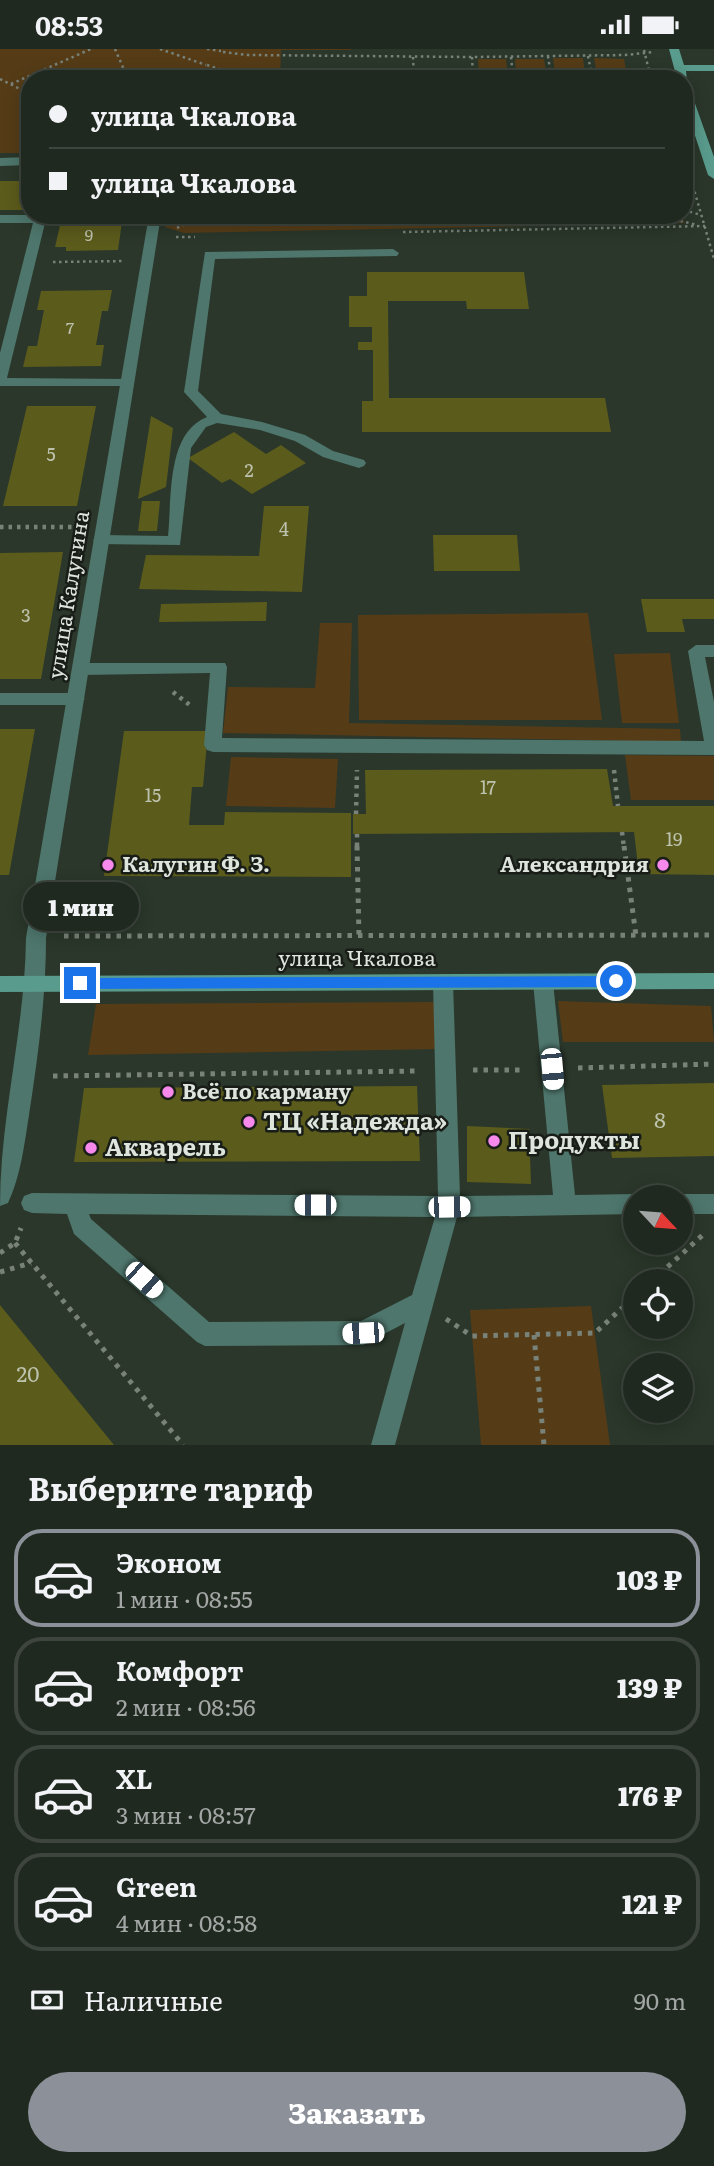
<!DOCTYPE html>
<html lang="ru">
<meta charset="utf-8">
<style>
body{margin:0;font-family:Literata,serif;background:#2d352d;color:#f1f3f6;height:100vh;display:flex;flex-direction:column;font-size:26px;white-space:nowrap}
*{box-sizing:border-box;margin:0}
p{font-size:23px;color:#a2a6a5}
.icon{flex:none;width:38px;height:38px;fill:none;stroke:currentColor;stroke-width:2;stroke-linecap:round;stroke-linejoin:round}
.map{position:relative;height:1396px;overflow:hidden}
.side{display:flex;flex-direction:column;background:#202920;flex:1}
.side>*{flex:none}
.banner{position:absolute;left:21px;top:21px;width:672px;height:154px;border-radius:28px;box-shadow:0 4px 18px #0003,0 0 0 2px #3d453e;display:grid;align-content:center;height:154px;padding:0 28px;background:#202920}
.needle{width:46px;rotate:116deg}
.tools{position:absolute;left:623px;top:1136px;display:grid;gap:14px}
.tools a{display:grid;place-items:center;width:70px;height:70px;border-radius:50%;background:#202920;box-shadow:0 4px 18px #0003,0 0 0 2px #3d453e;font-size:35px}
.end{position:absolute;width:32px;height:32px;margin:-16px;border:9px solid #1a73e8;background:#fff;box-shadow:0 0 0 4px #fff}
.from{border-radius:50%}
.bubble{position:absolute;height:49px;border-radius:24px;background:#202920;box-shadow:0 4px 18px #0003,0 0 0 2px #3d453e;font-size:23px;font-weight:800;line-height:49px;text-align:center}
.car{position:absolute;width:21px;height:42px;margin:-21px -10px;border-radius:9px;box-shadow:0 0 5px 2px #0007;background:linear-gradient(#fff 24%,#345 0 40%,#fff 0 76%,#345 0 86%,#fff 0)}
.banner b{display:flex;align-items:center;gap:24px;height:66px;font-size:26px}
.banner b+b{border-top:2px solid #3d453e}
.banner i{width:18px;height:18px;background:#f1f3f6}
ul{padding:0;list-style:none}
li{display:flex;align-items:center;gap:21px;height:98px;margin:0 14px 10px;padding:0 14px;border:4px solid #3d453e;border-radius:28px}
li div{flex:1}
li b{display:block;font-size:26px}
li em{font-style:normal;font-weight:800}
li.current{border-color:#8c9099}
li>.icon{width:63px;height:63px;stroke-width:1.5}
h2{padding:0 28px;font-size:32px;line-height:84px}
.pay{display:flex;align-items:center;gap:18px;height:77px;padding:0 28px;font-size:26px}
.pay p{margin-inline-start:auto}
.action{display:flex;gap:14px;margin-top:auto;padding:14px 28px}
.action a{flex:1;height:80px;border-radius:42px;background:#8c9099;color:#fff;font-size:28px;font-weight:800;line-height:80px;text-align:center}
.status{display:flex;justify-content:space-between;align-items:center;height:49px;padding:0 35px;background:#202920;direction:ltr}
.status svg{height:19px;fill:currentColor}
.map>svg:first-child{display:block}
.green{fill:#553c17}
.building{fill:#5b5b1c}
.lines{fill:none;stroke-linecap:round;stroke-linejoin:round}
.path-far2{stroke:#798278;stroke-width:2.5;stroke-dasharray:2.5 3.5;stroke-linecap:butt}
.path-far1{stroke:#798278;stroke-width:4.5;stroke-dasharray:3.5 5;stroke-linecap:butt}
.path{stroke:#798278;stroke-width:5;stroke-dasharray:4.5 6;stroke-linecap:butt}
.lane{fill:#4e766c;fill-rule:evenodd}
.street{fill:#4e766c;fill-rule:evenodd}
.secondary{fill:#599b8c;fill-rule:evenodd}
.route{fill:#1a73e8}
.poi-dot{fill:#f788ec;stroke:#181d17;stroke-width:2.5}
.labels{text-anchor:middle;stroke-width:5;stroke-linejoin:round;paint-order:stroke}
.far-number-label{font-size:16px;fill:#bdc2ad}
.number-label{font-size:18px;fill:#bdc2ad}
.street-label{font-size:21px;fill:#dee5dd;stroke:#181d17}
.poi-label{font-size:21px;font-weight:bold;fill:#dee5dd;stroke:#181d17;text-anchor:start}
.near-number-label{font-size:21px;fill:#bdc2ad}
.near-poi-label{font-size:24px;font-weight:bold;fill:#dee5dd;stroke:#181d17;text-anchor:start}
</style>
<div class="status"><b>08:53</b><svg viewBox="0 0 49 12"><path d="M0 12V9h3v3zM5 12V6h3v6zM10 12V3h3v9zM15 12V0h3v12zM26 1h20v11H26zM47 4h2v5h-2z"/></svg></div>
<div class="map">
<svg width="714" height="1396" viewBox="0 0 714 1396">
<rect width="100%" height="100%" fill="#2b372b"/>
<path class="green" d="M0,0h351v1h-70l-1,29h-250v74h-30z
M553,9h30l2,17h-30z
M594,9l30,1 3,16h-30z
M478,10h28l2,16 -29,1z
M515,10h29l3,17 -31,-1z
M166,166h507l10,3 1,5 -500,10 -19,-6z
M588,564l14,107h-243l-1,-105z
M320,574h32l-3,100 331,6 1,13 -458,-9 5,-46 87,1z
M670,604l9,70h-57l-8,-69z
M625,706l89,1v44h-83z
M231,708l107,2 -3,49 -109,-2z
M558,952l153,5 3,36h-151z
M437,953l2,47 -351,6 8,-51z
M591,1257l19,139h-129l-11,-135z"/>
<path class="building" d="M0,132h30v29h-30z
M72,166h51l-5,35 -52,1v-4h-11l6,-26 10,-1z
M367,223h157l5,37h-62l-1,-8h-78l1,97h216l6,34h-249v-31h11v-51h-15v-8h14v-15h-23v-31h18z
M112,241l-4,21h-6l-6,34h8l-3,21 -78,1 5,-21h9l7,-36h-7l4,-19z
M27,357h69l-19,100h-74z
M151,367l22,12 -7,59 -28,12z
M234,383l32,22 15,-9 25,18 -54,31 -22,-15 -8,4 -34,-25z
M142,452h18l-3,30h-19z
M264,457h45l-7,86 -163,-3 7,-34 113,1z
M433,486h84l3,36h-86z
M63,503l-22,127h-41v-126z
M641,550h73v20h-32l3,13h-38z
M267,553l-1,19 -107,1 2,-18z
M0,680h35l-26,146h-9z
M124,682h84l-5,56h-11l-3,38h35l1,-13 126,1v64l-247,-1z
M607,720l6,37h101v69l-75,-1 -5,-42 -281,2v-20h13l-1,-44z
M714,1034v73l-102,2 -10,-73z
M417,1037l3,75 -346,1 10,-74z
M467,1077l62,3 2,55 -64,-2z
M0,1256l114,140h-114z"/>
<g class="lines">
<path class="path-far2" d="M115,0l13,30
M160,0l46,16
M207,0l14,2
M644,1l7,29
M223,3l25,3 224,2 153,-2 29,-3
M548,7l3,21
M588,7l4,21
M413,8l1,22h225
M472,8l1,20
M511,8l2,20
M207,16l42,14
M0,30l30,15
M11,35l80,-35
M693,137l21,73
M684,143l11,3
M684,161l17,5
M657,166l40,10
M177,179l28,-13
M403,183l302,-6
M176,188h19
M53,213l72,-1"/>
<path class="path-far1" d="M0,478h77
M173,643l18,14
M614,721l4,36
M356,765l1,-44
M622,783l2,16
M357,785v14"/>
<path class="path" d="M357,797l2,90
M624,797l12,90
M64,887l650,-1
M578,1019l136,-4
M473,1021h51
M53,1027l366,-5
M15,1194l168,202
M0,1204l15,-10 6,-15
M0,1223l31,-9
M652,1232l54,-49
M446,1270l26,17 123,-3 40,-37
M534,1286l10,110"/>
<path class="lane" d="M0,166h40l6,4 -39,159 120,1 5,1v6h-132v-33l33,-130h-33z
M393,200l6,4 -2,3 -182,3 -17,132 23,23 41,8 43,13 28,16 31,9 2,3 -2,3 -5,2 -36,-11 -28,-16 -35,-11 -43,-7 -11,4 -15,21 -11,97 -84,-1 -3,-4 8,-5 67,1c4,-38 -2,-103 39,-119l-23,-25 21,-140z
M696,596h18v12h-9l9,45v53l-501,-3 -6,-2 -3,-5 6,-72 -129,2 -8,-6 8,-6h144l2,4 -5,71 482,3 -16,-90z
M0,644h76l9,6 -9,6h-76z
M443,925l7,2 3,6 7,214 93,-1 -20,-213 3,-6 7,-2 7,2 3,6 22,213 60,-1 8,3h-8v17l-178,3 -62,228h-24l34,-122 -42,22 -158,1 -8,-4 -123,-108 -7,-20 -35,-1 -8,-3 -3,-7 3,-7 8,-3 406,3 -5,-214 3,-6zM89,1165l346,3 -23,78 -51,26 -152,1 -118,-103z
M681,1145h33v20h-33v-17h-8z"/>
<path class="street" d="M30,108v8l-30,1v-8z
M149,166h12l-115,723c0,60 -8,118 -17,177 -5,31 -8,60 -21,88l-8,3c0,-90 25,-177 26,-268z"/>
<path class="secondary" d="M669,0h10l5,16h30v6h-28l1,10 27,76v22l-6,-4 -24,-73v-23h-7z
M714,924v16l-714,3v-16z"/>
</g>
<path class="route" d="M616,927l7,5 -7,6 -536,2 -6,-6 6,-5z"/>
<g class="poi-dot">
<circle cx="108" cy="816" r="7"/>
<circle cx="663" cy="816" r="7"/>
<circle cx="168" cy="1043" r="7"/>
<circle cx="249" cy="1073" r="7"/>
<circle cx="494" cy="1092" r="7"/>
<circle cx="91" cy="1099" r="7"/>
</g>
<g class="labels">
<g class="far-number-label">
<text x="89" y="192">9</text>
<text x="70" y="285">7</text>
</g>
<g class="number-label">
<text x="51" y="412">5</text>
<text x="249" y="428">2</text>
<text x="284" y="487">4</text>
<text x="26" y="573">3</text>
<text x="488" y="745">17</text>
<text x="153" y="753">15</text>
<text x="674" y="797">19</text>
</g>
<g class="street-label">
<text transform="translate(69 546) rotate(-81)" y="7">улица Калугина</text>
<text x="357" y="917">улица Чкалова</text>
</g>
<g class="poi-label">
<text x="122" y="823">Калугин Ф. З.</text>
<text x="649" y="823" text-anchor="end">Александрия</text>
<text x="182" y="1050">Всё по карману</text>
</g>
<g class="near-number-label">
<text x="660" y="1079">8</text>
<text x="28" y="1333">20</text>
</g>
<g class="near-poi-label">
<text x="263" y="1081">ТЦ «Надежда»</text>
<text x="508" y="1100">Продукты</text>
<text x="105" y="1107">Акварель</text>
</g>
</g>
</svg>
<div class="tools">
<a><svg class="needle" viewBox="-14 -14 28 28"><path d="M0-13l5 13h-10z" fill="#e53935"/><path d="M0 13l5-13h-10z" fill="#a2a6a5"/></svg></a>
<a><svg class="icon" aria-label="locate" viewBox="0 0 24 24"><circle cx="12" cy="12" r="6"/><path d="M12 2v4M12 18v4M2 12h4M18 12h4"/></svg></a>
<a><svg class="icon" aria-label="layers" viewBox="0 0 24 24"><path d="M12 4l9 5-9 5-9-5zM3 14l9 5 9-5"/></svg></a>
</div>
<i class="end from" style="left:616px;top:932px"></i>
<i class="end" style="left:80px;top:934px"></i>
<div class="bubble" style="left:23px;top:833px;width:116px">1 мин</div>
<i class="car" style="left:552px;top:1020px;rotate:175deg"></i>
<i class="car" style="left:315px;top:1156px;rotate:270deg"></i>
<i class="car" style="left:449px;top:1158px;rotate:89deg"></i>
<i class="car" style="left:144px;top:1231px;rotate:132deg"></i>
<i class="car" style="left:363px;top:1284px;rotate:268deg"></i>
<div class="banner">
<b><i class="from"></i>улица Чкалова</b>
<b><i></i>улица Чкалова</b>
</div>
</div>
<section class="side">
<h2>Выберите тариф</h2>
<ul>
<li class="current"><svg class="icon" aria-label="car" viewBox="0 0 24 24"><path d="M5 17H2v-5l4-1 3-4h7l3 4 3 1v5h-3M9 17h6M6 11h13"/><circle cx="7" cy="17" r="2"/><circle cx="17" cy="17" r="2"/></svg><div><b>Эконом</b><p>1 мин · 08:55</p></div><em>103 ₽</em></li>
<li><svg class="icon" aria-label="car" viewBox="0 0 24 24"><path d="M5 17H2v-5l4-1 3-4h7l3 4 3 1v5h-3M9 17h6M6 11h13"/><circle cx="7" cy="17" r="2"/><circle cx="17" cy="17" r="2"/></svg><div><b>Комфорт</b><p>2 мин · 08:56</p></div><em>139 ₽</em></li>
<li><svg class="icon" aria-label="car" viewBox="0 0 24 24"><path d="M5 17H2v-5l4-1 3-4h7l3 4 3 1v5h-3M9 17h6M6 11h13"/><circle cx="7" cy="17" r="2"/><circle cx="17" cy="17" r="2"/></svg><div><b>XL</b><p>3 мин · 08:57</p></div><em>176 ₽</em></li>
<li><svg class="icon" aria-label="car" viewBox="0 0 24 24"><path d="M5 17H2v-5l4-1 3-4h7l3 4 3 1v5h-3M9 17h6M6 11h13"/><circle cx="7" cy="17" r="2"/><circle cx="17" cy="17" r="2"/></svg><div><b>Green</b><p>4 мин · 08:58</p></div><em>121 ₽</em></li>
</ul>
<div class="pay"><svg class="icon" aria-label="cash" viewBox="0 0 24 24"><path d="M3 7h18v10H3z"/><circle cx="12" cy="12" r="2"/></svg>Наличные<p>90 m</p></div>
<div class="action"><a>Заказать</a></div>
</section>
